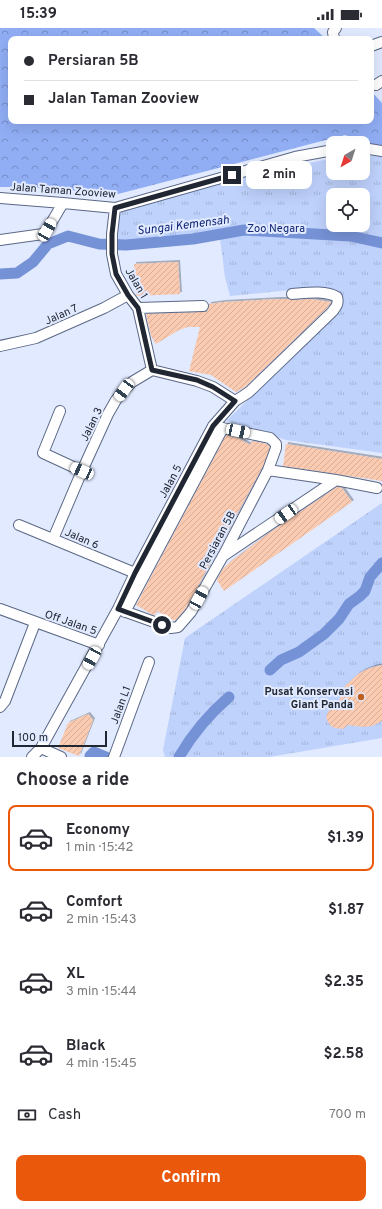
<!DOCTYPE html>
<meta charset="utf-8">
<style>
body{margin:0;font-family:Overpass,sans-serif;background:#f2f2f3;color:#2b2b33;height:100vh;display:flex;flex-direction:column;font-size:15px;white-space:nowrap}
*{box-sizing:border-box;margin:0}
p{font-size:13px;color:#7c7c81}
.icon{flex:none;width:22px;height:22px;fill:none;stroke:currentColor;stroke-width:2;stroke-linecap:round;stroke-linejoin:round}
.map{position:relative;height:729px;overflow:hidden}
.panel{display:flex;flex-direction:column;background:#fff;flex:1}
.panel>*{flex:none}
.banner{position:absolute;left:8px;top:8px;width:366px;height:88px;border-radius:8px;box-shadow:0 4px 16px #0002;display:grid;align-content:center;height:88px;padding:0 16px;background:#fff}
.needle{width:26px;rotate:219deg}
.fabs{position:absolute;left:326px;top:108px;display:grid;gap:8px}
.fabs a{display:grid;place-items:center;width:44px;height:44px;border-radius:8px;background:#fff;box-shadow:0 4px 16px #0002;font-size:20px}
.scale{position:absolute;left:12px;bottom:10px;width:95px;box-sizing:border-box;padding-left:4px;border:2px solid #202632;border-top:0;font-size:11px;line-height:14px;white-space:nowrap;color:#202632;-webkit-text-stroke:3px #e1eaff;paint-order:stroke}
.end{position:absolute;width:18px;height:18px;margin:-9px;border:5px solid #202632;background:#fff;box-shadow:0 0 0 2px #fff}
.from{border-radius:50%}
.bubble{position:absolute;height:28px;border-radius:8px;background:#fff;box-shadow:0 4px 16px #0002;font-size:13px;font-weight:700;line-height:28px;text-align:center}
.car{position:absolute;width:12px;height:24px;margin:-12px -6px;border-radius:5px;box-shadow:0 0 3px 1px #0007;background:linear-gradient(#fff 24%,#345 0 40%,#fff 0 76%,#345 0 86%,#fff 0)}
.banner b{display:flex;align-items:center;gap:14px;height:38px;font-size:15px}
.banner b+b{border-top:1px solid #e1e1e2}
.banner i{width:10px;height:10px;background:#2b2b33}
ul{padding:0;list-style:none}
li{display:flex;align-items:center;gap:12px;height:66px;margin:0 8px 6px;padding:0 8px;border:2px solid transparent;border-radius:8px}
li div{flex:1}
li b{display:block;font-size:15px}
li em{font-style:normal;font-weight:700}
li.active{border-color:#ea580c}
li>.icon{width:36px;height:36px;stroke-width:1.5}
h2{padding:0 16px;font-size:18px;line-height:48px}
.pay{display:flex;align-items:center;gap:10px;height:44px;padding:0 16px;font-size:15px}
.pay p{margin-inline-start:auto}
.primary-button{display:flex;gap:8px;margin-top:auto;padding:8px 16px}
.primary-button a{flex:1;height:46px;border-radius:8px;background:#ea580c;color:#fff;font-size:16px;font-weight:700;line-height:46px;text-align:center}
.status{display:flex;justify-content:space-between;align-items:center;height:28px;padding:0 20px;background:#fff;direction:ltr}
.status svg{height:11px;fill:currentColor}
.map>svg:first-child{display:block}
.forest{fill:url(#forest-crowns)}
.park{fill:url(#park-tufts);fill-rule:evenodd}
.lines{fill:none;stroke-linecap:round;stroke-linejoin:round}
.river{stroke:#7692d6;stroke-width:11}
.building{fill:url(#building-hatch);filter:url(#shadow)}
.minor-casing{stroke:#5b6886;stroke-width:12}
.minor{stroke:#fff;stroke-width:10}
.route{stroke:#202632;stroke-width:5}
.poi-dot{fill:#bf5e1d;stroke:#e1eaff;stroke-width:1.5}
.labels{text-anchor:middle;stroke-width:4;stroke-linejoin:round;paint-order:stroke}
.street-label{font-size:11px;fill:#202632;stroke:#e1eaff}
.park-label{font-size:11px;fill:#112675;stroke:#e1eaff}
.poi-label{font-size:11px;font-weight:bold;fill:#202632;stroke:#e1eaff;text-anchor:end}
.water-label{font-size:12px;font-style:italic;fill:#102574;stroke:#e1eaff}
</style>
<div class="status"><b>15:39</b><svg viewBox="0 0 49 12"><path d="M0 12V9h3v3zM5 12V6h3v6zM10 12V3h3v9zM15 12V0h3v12zM26 1h20v11H26zM47 4h2v5h-2z"/></svg></div>
<div class="map">
<svg width="382" height="729" viewBox="0 0 382 729">
<defs>
<pattern id="forest-crowns" width="20" height="18" patternUnits="userSpaceOnUse"><rect width="20" height="18" fill="#91aef5"/><path d="M2 6a3 3 0 1 1 6 0M12 15a3 3 0 1 1 6 0" fill="none" stroke="#768dc7"/></pattern>
<pattern id="park-tufts" width="24" height="20" patternUnits="userSpaceOnUse"><rect width="24" height="20" fill="#bfd2fc"/><path d="M3 7l-1-3M5 7V3M7 7l1-3M15 17l-1-3M17 17v-4M19 17l1-3" fill="none" stroke="#a4b4d8"/></pattern>
<pattern id="building-hatch" width="6" height="6" patternUnits="userSpaceOnUse"><rect width="6" height="6" fill="#facab1"/><path d="M-1 1l2-2M0 6l6-6M5 7l2-2" fill="none" stroke="#d6ad99"/></pattern>
<filter id="shadow"><feDropShadow dx="2" dy="-2" stdDeviation="0" flood-color="#0004"/></filter>
</defs>
<rect width="100%" height="100%" fill="#e1eaff"/>
<path class="forest" d="M0,0h314l12,11h-315v82h360v-30l11,12v44l-37,-12 -227,59 -89,-7h-29z"/>
<path class="park" d="M363,128h15l4,1v296l-96,-13 -60,-19 110,-105c8,-9 11,-22 -4,-27 -12,-3 -28,0 -40,1 -21,2 -42,4 -62,6l-5,-19 -6,-46 -66,13 -35,3v-29l4,-8 12,-4 123,-32 76,-16v15h30zM333,167h30v30h-30z
M382,475v235l-113,19h-104l-2,-7 22,-112z"/>
<g class="lines">
<path class="river" d="M0,246l17,-1 16,-11 15,-18 20,-8 31,8 27,1 67,-6 51,-9 106,6 32,7
M270,642l11,-10 18,-8 25,-18 15,-15 10,-15 11,-8 5,-5 5,-14 12,-14
M90,728l4,-4 12,5
M179,729c14,-24 29,-42 50,-60"/>
</g>
<path class="building" d="M178,234l2,32 -43,2 -1,-1 -2,-31z
M279,271h9l5,1 18,-1 20,3 -4,6 -82,79 -9,5 -25,-17 -22,-4 11,-44h-12l-9,3 -23,14 -5,-8 -5,-22 57,-2h4l1,-3 1,-5 15,-2z
M226,407l12,3 12,7 2,-4 15,3 3,3 -7,19 -77,142 -11,13 -18,-10 -2,4h-2l-17,-10z
M286,416l96,15v22l-99,-15z
M337,459l5,1 10,14 -128,89 -7,-11 5,-10 8,-8 39,-29z
M382,637v56l-10,5 -9,1 -15,-2 -5,4 -8,-1 -4,-2 -3,-4 -2,-5 2,-5 11,-9 2,-9 4,-8 13,-12 7,-4 8,-3z
M88,686l5,6 -14,36 -21,-8 10,-25z"/>
<g class="lines">
<defs>
<path id="minor" d="M334,11l-1,-7 3,-4
M371,18l11,-4
M376,57l6,-4
M363,120l19,3
M0,170l63,5 52,5 180,-51 38,-7
M115,180l-3,26v20l4,20 12,21 10,13 14,62
M0,212l43,-6 4,-4 16,-27
M138,280l65,-2
M0,318l36,-8 68,-30 24,-13
M60,383l-17,42 39,18
M268,442l68,10 41,8
M19,497l116,48
M53,511l29,-68 26,-57 8,-14 8,-10 8,-8 20,-12 45,11 16,6 22,14
M223,528l113,-76
M0,581l99,36
M118,581l53,19 7,-1 13,-15 32,-56 45,-86 8,-22v-4l-6,-6 -57,-12
M125,584l98,-184
M0,679l5,-6 30,-78
M41,720l20,9
M32,729l9,-9 77,-139 17,-36 78,-147 22,-25 8,-5 6,-4 83,-80c4,-5 7,-8 5,-15 -12,-7 -31,-4 -45,-3
M114,729l35,-95"/>
</defs>
<use href="#minor" class="minor-casing"/>
<use href="#minor" class="minor"/>
</g>
<g class="lines">
<path class="route" d="M162,597l-44,-16 17,-36 78,-147 22,-25 -22,-14 -16,-7 -45,-10 -14,-62 -10,-13 -12,-21 -4,-20v-20l3,-26 117,-33"/>
</g>
<circle class="poi-dot" cx="361" cy="669" r="4"/>
<g class="labels">
<g class="street-label">
<text transform="translate(63 162) rotate(4)" y="4">Jalan Taman Zooview</text>
<text transform="translate(137 255) rotate(59)" y="4">Jalan 1</text>
<text transform="translate(61 286) rotate(-24)" y="4">Jalan 7</text>
<text transform="translate(91 396) rotate(-64)" y="4">Jalan 3</text>
<text transform="translate(170 453) rotate(-62)" y="4">Jalan 5</text>
<text transform="translate(82 510) rotate(23)" y="4">Jalan 6</text>
<text transform="translate(217 512) rotate(-62)" y="4">Persiaran 5B</text>
<text transform="translate(71 594) rotate(19)" y="4">Off Jalan 5</text>
<text transform="translate(120 677) rotate(-70)" y="4">Jalan L1</text>
</g>
<g class="park-label">
<text x="276" y="204">Zoo Negara</text>
</g>
<g class="poi-label">
<text x="353" y="667">Pusat Konservasi<tspan x="353" dy="13">Giant Panda</tspan></text>
</g>
<g class="water-label">
<text transform="translate(183 197) rotate(-7)" y="4">Sungai Kemensah</text>
</g>
</g>
</svg>
<div class="fabs">
<a><svg class="needle" viewBox="-14 -14 28 28"><path d="M0-13l5 13h-10z" fill="#e53935"/><path d="M0 13l5-13h-10z" fill="#7c7c81"/></svg></a>
<a><svg class="icon" aria-label="locate" viewBox="0 0 24 24"><circle cx="12" cy="12" r="6"/><path d="M12 2v4M12 18v4M2 12h4M18 12h4"/></svg></a>
</div>
<div class="scale">100 m</div>
<i class="end from" style="left:162px;top:597px"></i>
<i class="end" style="left:232px;top:147px"></i>
<div class="bubble" style="left:246px;top:133px;width:66px">2 min</div>
<i class="car" style="left:47px;top:202px;rotate:30deg"></i>
<i class="car" style="left:124px;top:362px;rotate:216deg"></i>
<i class="car" style="left:238px;top:403px;rotate:102deg"></i>
<i class="car" style="left:82px;top:443px;rotate:294deg"></i>
<i class="car" style="left:286px;top:486px;rotate:236deg"></i>
<i class="car" style="left:199px;top:570px;rotate:29deg"></i>
<i class="car" style="left:92px;top:630px;rotate:209deg"></i>
<div class="banner">
<b><i class="from"></i>Persiaran 5B</b>
<b><i></i>Jalan Taman Zooview</b>
</div>
</div>
<section class="panel">
<h2>Choose a ride</h2>
<ul>
<li class="active"><svg class="icon" aria-label="car" viewBox="0 0 24 24"><path d="M5 17H2v-5l4-1 3-4h7l3 4 3 1v5h-3M9 17h6M6 11h13"/><circle cx="7" cy="17" r="2"/><circle cx="17" cy="17" r="2"/></svg><div><b>Economy</b><p>1 min · 15:42</p></div><em>$1.39</em></li>
<li><svg class="icon" aria-label="car" viewBox="0 0 24 24"><path d="M5 17H2v-5l4-1 3-4h7l3 4 3 1v5h-3M9 17h6M6 11h13"/><circle cx="7" cy="17" r="2"/><circle cx="17" cy="17" r="2"/></svg><div><b>Comfort</b><p>2 min · 15:43</p></div><em>$1.87</em></li>
<li><svg class="icon" aria-label="car" viewBox="0 0 24 24"><path d="M5 17H2v-5l4-1 3-4h7l3 4 3 1v5h-3M9 17h6M6 11h13"/><circle cx="7" cy="17" r="2"/><circle cx="17" cy="17" r="2"/></svg><div><b>XL</b><p>3 min · 15:44</p></div><em>$2.35</em></li>
<li><svg class="icon" aria-label="car" viewBox="0 0 24 24"><path d="M5 17H2v-5l4-1 3-4h7l3 4 3 1v5h-3M9 17h6M6 11h13"/><circle cx="7" cy="17" r="2"/><circle cx="17" cy="17" r="2"/></svg><div><b>Black</b><p>4 min · 15:45</p></div><em>$2.58</em></li>
</ul>
<div class="pay"><svg class="icon" aria-label="cash" viewBox="0 0 24 24"><path d="M3 7h18v10H3z"/><circle cx="12" cy="12" r="2"/></svg>Cash<p>700 m</p></div>
<div class="primary-button"><a>Confirm</a></div>
</section>
